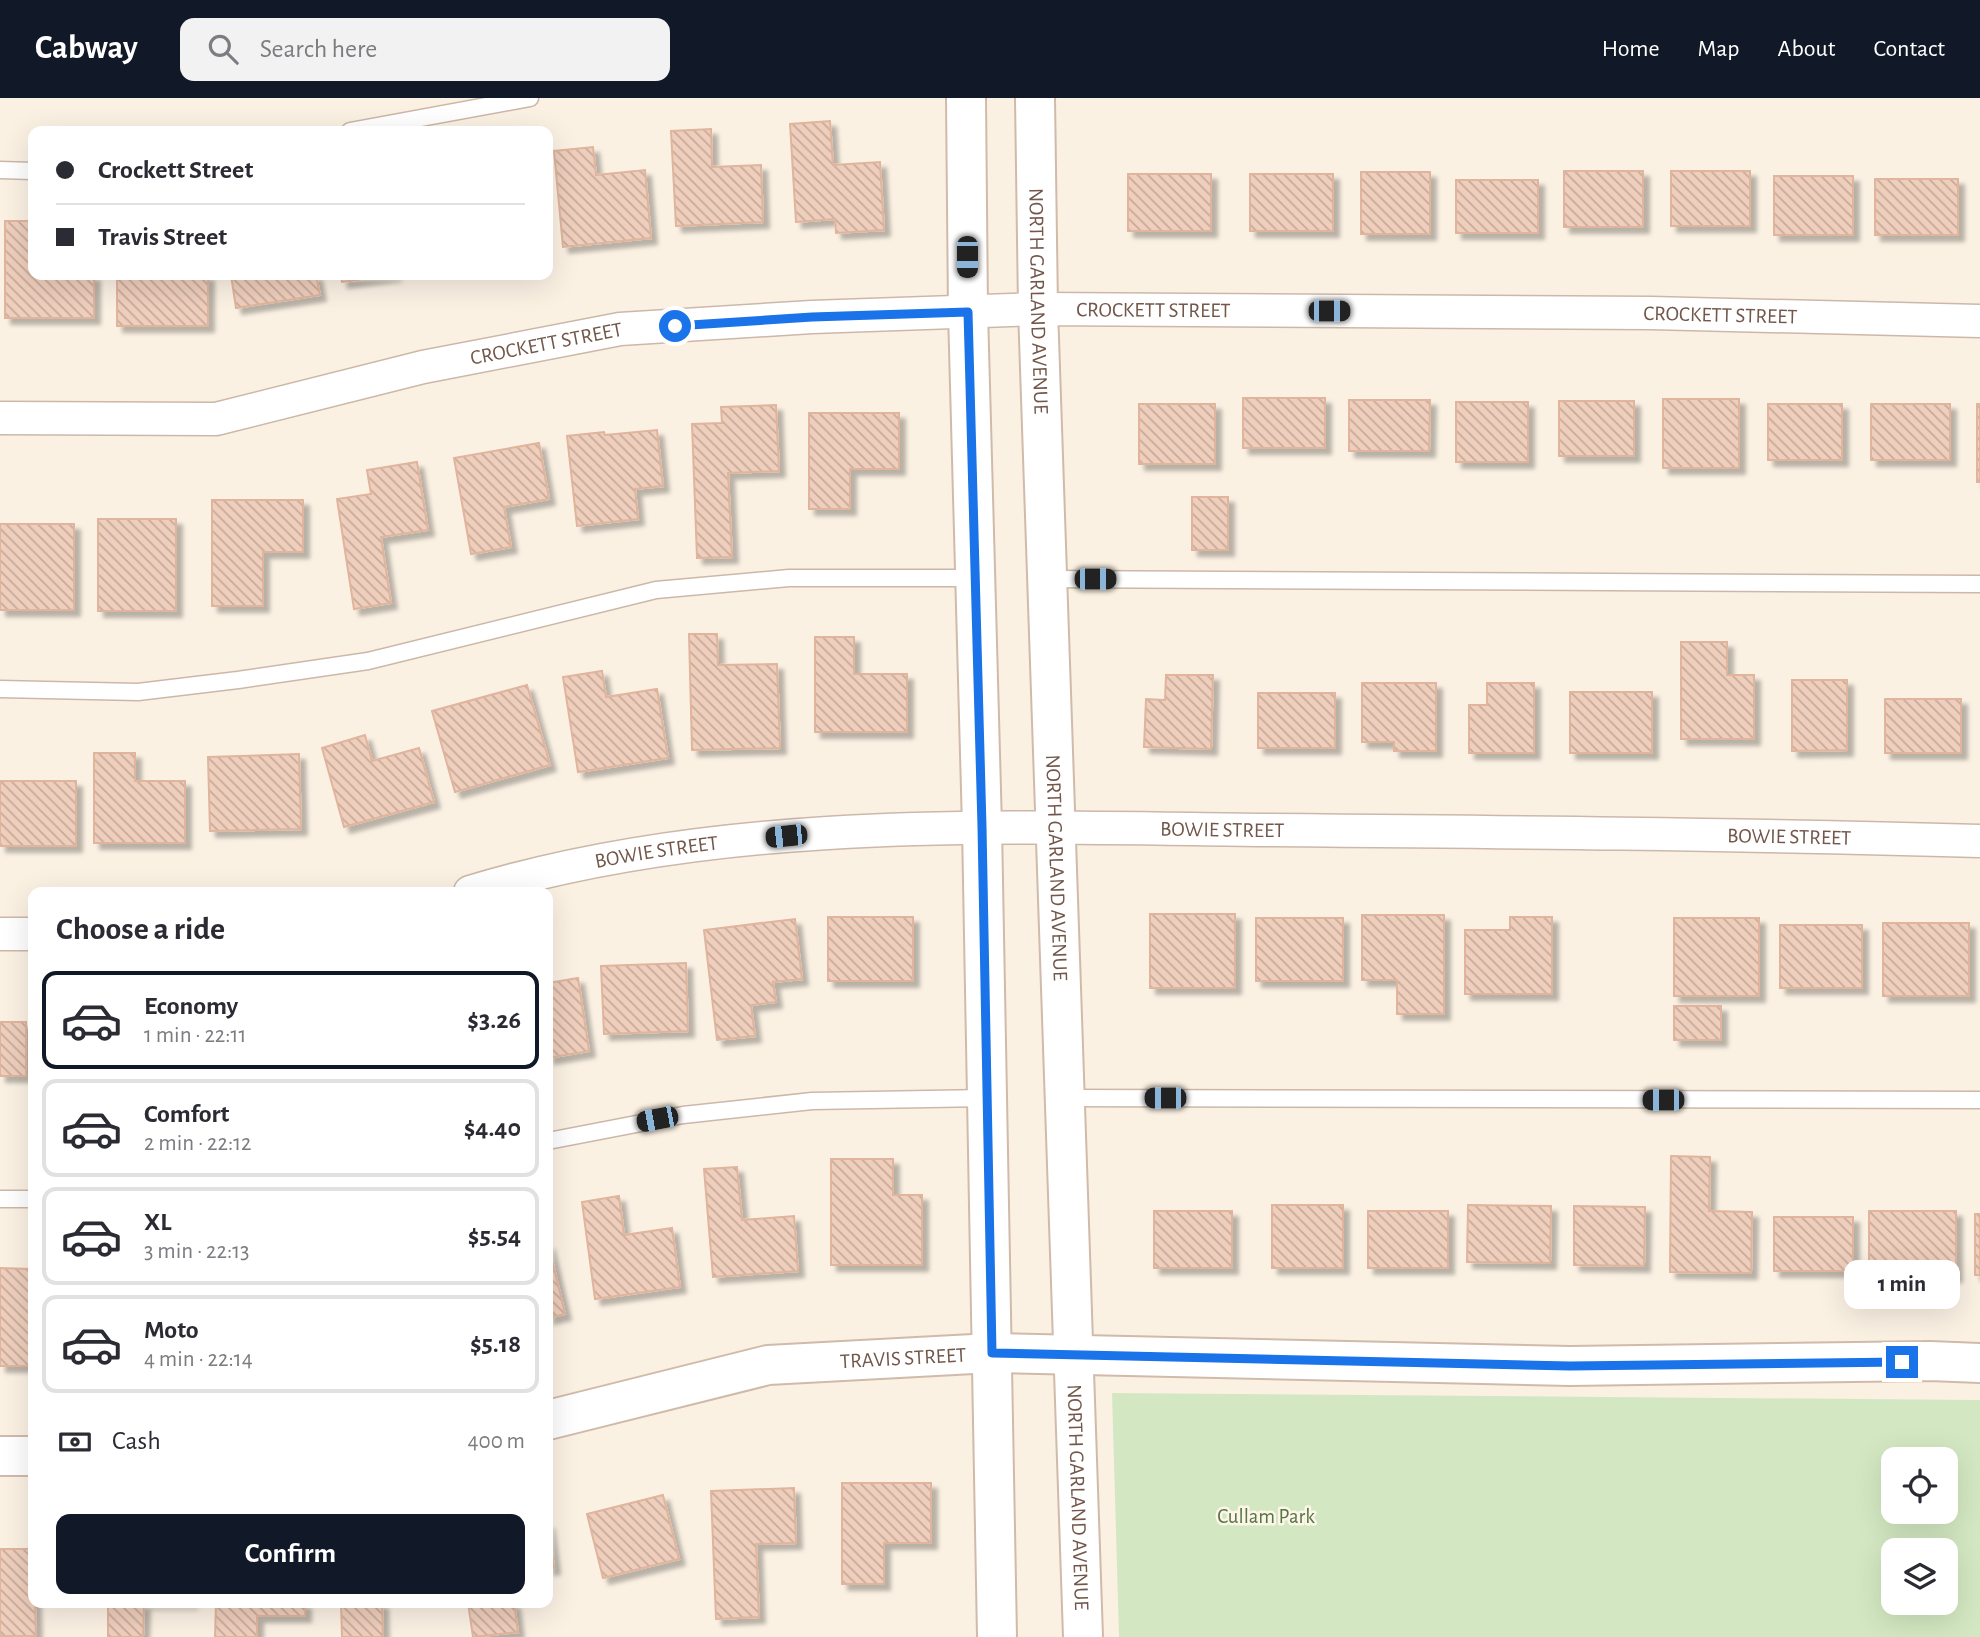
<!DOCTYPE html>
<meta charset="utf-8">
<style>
body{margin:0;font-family:"Alegreya Sans",sans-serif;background:#f2f2f3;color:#2b2b33;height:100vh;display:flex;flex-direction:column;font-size:26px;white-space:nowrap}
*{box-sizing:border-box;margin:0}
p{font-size:23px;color:#7c7c81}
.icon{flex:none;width:38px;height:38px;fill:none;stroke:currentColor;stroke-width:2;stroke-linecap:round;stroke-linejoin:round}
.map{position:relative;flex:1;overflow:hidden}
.drawer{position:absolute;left:28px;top:789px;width:525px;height:721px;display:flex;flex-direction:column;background:#fff;border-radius:14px;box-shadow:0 7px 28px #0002}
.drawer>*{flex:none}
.guide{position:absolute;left:28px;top:28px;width:525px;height:154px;border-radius:14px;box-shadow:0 7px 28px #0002;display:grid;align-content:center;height:154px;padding:0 28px;background:#fff}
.controls{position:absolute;left:1881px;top:1349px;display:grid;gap:14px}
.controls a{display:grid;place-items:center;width:77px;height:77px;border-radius:14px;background:#fff;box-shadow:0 7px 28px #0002;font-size:35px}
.end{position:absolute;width:32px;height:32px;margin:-16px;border:9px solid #1a73e8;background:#fff;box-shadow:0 0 0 4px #fff}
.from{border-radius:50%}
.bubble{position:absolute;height:49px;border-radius:14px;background:#fff;box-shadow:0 7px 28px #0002;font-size:23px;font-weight:600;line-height:49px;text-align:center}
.car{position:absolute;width:21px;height:42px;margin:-21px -10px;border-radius:9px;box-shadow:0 0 5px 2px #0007;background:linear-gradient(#222 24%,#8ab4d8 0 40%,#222 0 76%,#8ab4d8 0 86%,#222 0)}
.guide b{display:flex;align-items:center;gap:24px;height:66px;font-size:26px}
.guide b+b{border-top:2px solid #e1e1e2}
.guide i{width:18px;height:18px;background:#2b2b33}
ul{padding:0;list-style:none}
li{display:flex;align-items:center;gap:21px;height:98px;margin:0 14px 10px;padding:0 14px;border:4px solid #e1e1e2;border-radius:14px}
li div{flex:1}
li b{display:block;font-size:26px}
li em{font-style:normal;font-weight:600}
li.current{border-color:#111827}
li>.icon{width:63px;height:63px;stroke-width:1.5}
h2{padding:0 28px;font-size:32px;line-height:84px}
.pay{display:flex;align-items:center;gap:18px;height:77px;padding:0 28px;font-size:26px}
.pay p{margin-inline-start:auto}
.primary-button{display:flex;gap:14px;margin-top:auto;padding:14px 28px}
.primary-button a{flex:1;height:80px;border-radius:14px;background:#111827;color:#fff;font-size:28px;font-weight:600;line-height:80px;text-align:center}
header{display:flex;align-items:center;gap:42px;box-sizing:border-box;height:98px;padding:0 35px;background:#111827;color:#fff}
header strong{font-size:33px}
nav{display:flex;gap:38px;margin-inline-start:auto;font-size:24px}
.search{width:490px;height:63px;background:#f2f2f3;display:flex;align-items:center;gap:18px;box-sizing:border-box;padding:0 24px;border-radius:14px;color:#7c7c81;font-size:26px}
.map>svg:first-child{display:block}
.green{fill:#d3e8c2;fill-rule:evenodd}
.building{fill:url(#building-back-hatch);stroke:#e1b49d;stroke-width:2;filter:url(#shadow)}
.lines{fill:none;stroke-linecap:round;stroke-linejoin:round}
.lane-casing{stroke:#ccb8aa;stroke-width:19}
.street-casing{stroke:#ccb8aa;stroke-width:35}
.secondary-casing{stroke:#d0baaa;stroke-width:42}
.lane{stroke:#fff;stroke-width:16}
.street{stroke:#fff;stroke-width:32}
.secondary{stroke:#fff;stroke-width:38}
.route{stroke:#1a73e8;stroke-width:9}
.labels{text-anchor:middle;stroke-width:5;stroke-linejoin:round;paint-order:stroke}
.street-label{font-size:21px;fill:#72574a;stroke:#fef5e9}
.park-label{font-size:21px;fill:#547743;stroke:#fef5e9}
</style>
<header>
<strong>Cabway</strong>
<div class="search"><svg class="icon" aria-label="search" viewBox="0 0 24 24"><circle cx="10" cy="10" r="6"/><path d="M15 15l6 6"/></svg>Search here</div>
<nav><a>Home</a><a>Map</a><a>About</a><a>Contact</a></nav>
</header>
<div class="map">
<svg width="1980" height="1539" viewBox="0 0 1980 1539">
<defs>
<pattern id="building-back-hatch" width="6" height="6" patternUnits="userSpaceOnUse" patternTransform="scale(1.75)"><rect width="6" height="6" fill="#efcebc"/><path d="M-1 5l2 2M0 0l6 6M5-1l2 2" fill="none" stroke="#c6aa9b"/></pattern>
<filter id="shadow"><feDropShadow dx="6" dy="6" stdDeviation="2" flood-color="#0004"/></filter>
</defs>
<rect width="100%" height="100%" fill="#fbf1e3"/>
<path class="green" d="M1112,1295l868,7v237h-861zM1894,1362h52v52h-52zM1894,1452h52v53h-52z"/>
<path class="building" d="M830,23l3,44 47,-3 4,68 -48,3 -1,-14 -39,3 -6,-98z
M711,31l1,38 49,-2 2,57 -87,4 -5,-95z
M593,49l3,28 49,-5 6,68 -88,9 -9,-96z
M1564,73h79v56h-79z
M1671,73h79v55h-79z
M1361,74h69v62h-69z
M1128,76h83v57h-83z
M1250,76h83v57h-83z
M1774,78h79v59h-79z
M1875,81h83v56h-83z
M1456,82h82v53h-82z
M5,123h28v54h61v43h-89z
M117,177h91v51h-91z
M231,177h85l4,20 -84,13z
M341,177h55l-54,7z
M1243,300h82v50h-82z
M1663,301h76v69h-76z
M1349,302h81l-1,51h-80z
M1559,303h75v55h-75z
M1456,304h72v60h-72z
M1139,306h76v60h-76z
M1768,306h74v56h-74z
M1871,306h79v56h-79z
M1977,306h3v78h-3z
M776,307l3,66 -51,2 4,84 -35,1 -5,-134 30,-1 -1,-16z
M809,315h90v56h-49v40h-41z
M657,332l6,56 -28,3 3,30 -61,7 -10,-90 37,-4 1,3z
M539,345l10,56 -45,8 7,40 -40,7 -17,-96z
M417,364l11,68 -47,7 10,66 -37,6 -17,-110 34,-5 -4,-24z
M1192,399h36v53h-36z
M212,402h91v52h-40v54h-51z
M98,421h78v92h-78z
M0,426h74v86h-74z
M689,536h28l1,31 59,-1 3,84 -88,2z
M815,539h39v37h53v58h-92z
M1681,544h46v33h27v64h-73z
M602,573l4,26 51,-8 11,69 -90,14 -15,-95z
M1166,577h47l-2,74 -67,-2 2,-48 19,1z
M1792,582h55v70l-55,1z
M1362,585h74v68h-42v-9h-32z
M1487,585h47v70h-65v-48h18z
M527,587l23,80 -95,27 -23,-81z
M1570,594h82v61h-82z
M1258,595h77v55h-77z
M1885,601h76v54h-76z
M365,637l7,26 47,-13 15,54 -90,25 -22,-79z
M94,655h41v28h50v62h-91z
M299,656l2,75 -91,2 -2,-74z
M0,683h76v65h-76z
M1150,816h85v74h-85z
M1362,817h82v99h-47v-34h-35z
M828,819h85v64h-85z
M1510,819h42v77h-87v-64h45z
M1256,820h87v63h-87z
M1674,820h85v78h-85z
M795,821l7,60 -29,3 3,20 -25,3 4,31 -38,4 -13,-110z
M1883,825h86v73h-86z
M1780,827h82v63h-82z
M686,865l2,68 -84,3 -3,-68z
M578,880l11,73 -41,7v-75z
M1674,908h47v34h-47z
M0,924h26v54h-26z
M1671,1058l39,1 -1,54 43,1 -1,61 -81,-1z
M831,1061h62v36h29v70h-91z
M737,1069l5,53 52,-4 4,55 -85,6 -9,-108z
M619,1098l5,39 48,-7 8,59 -85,12 -13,-97z
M1272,1107h71v63h-71z
M1468,1107l83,1 -1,57 -83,-1z
M1574,1108l71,1 -1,59 -70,-1z
M1154,1113h78v57h-78z
M1368,1113h80v57h-80z
M1869,1113h87v65h-87z
M1975,1116h5v61h-5z
M1774,1119h79v54h-79z
M548,1145l17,71 -17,4z
M0,1170l30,1v34h3v63h-33z
M842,1385h89v60h-47v41h-42z
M794,1390l2,55 -40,1 3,73 -43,2 -5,-128z
M663,1397l16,64 -76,19 -16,-64z
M548,1424l6,46 -6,1z
M0,1451h33l3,87h-36z
M108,1505h84h-48l-1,34h-35z
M216,1505h89v13h-48v21h-42z
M341,1505h41l1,34h-41z
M468,1505h46l4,29 -45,5z"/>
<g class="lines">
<defs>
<path id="lane" d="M350,33l180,-33
M0,72l33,1
M1047,481l933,5
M0,591l138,3 100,-12 130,-19 288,-71 133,-12h186
M1064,1000l916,2
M548,1043l135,-26 129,-14 175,-3
M0,1101h33"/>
<g id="street">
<path id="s1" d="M0,320l216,1 207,-52 197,-38 192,-12 226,-8 613,4 329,8"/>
<path id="s2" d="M470,794c254,-77 532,-65 794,-62 239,2 477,4 716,11"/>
<path d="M0,836h33"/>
</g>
<g id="secondary">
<path d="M966,0l2,214 14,515 15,810"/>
<path id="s3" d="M1035,0l3,211 45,1328"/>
<path id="s4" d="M548,1322l220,-55 224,-12 578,13 360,-5 50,2"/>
<path d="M0,1358h33"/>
</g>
</defs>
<use href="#lane" class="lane-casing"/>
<use href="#street" class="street-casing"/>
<use href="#secondary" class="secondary-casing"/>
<use href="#lane" class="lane"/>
<use href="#street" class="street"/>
<use href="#secondary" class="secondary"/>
</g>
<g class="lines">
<path class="route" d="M675,228l137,-9 156,-5 14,515 10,526 578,13 332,-4"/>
</g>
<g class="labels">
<g class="street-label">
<text dy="7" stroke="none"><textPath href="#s3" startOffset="203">NORTH GARLAND AVENUE</textPath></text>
<text dy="7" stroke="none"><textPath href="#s1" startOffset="1164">CROCKETT STREET</textPath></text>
<text dy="7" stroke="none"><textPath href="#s1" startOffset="1731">CROCKETT STREET</textPath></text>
<text dy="7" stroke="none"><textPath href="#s1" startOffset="555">CROCKETT STREET</textPath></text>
<text dy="7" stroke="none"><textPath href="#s2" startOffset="758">BOWIE STREET</textPath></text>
<text dy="7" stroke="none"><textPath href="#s2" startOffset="1325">BOWIE STREET</textPath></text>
<text dy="7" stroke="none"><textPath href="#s2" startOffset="191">BOWIE STREET</textPath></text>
<text dy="7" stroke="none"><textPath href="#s3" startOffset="770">NORTH GARLAND AVENUE</textPath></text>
<text dy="7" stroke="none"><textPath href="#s4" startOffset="362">TRAVIS STREET</textPath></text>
<text dy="7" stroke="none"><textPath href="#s3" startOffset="1400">NORTH GARLAND AVENUE</textPath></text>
</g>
<g class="park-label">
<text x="1266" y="1425">Cullam Park</text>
</g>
</g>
</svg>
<div class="controls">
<a><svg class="icon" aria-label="locate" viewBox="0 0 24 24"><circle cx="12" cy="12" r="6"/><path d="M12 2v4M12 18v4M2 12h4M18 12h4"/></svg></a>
<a><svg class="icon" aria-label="layers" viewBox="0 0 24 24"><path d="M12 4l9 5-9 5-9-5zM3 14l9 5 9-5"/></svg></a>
</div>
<i class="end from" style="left:675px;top:228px"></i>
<i class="end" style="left:1902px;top:1264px"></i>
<div class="bubble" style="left:1844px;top:1162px;width:116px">1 min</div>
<i class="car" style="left:967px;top:159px;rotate:180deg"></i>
<i class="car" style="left:1329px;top:213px;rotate:90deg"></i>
<i class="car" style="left:1095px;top:481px;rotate:90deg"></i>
<i class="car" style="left:786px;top:738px;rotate:264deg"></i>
<i class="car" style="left:1165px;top:1000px;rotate:270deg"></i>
<i class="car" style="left:1663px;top:1002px;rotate:270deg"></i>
<i class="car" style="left:657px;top:1021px;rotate:259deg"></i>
<div class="guide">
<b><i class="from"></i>Crockett Street</b>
<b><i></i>Travis Street</b>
</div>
<section class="drawer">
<h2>Choose a ride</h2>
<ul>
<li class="current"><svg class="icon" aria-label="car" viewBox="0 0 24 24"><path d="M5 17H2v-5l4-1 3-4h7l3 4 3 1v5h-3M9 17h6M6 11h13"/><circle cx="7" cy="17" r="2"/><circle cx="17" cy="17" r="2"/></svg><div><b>Economy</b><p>1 min · 22:11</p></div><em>$3.26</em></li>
<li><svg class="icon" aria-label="car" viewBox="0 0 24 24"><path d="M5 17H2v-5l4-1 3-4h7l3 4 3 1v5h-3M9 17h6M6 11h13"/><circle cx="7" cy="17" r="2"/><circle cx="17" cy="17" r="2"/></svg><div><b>Comfort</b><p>2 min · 22:12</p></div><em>$4.40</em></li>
<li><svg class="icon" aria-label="car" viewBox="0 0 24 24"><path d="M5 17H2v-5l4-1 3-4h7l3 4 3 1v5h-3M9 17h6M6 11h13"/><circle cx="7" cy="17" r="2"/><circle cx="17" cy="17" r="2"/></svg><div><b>XL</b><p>3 min · 22:13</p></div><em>$5.54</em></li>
<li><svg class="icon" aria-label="car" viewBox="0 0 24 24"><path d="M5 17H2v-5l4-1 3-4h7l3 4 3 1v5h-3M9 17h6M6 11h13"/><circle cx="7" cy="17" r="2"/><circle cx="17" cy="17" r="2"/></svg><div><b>Moto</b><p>4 min · 22:14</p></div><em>$5.18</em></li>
</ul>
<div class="pay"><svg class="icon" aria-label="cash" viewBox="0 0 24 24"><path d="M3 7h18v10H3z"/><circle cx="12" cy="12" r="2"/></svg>Cash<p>400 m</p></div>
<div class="primary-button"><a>Confirm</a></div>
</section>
</div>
